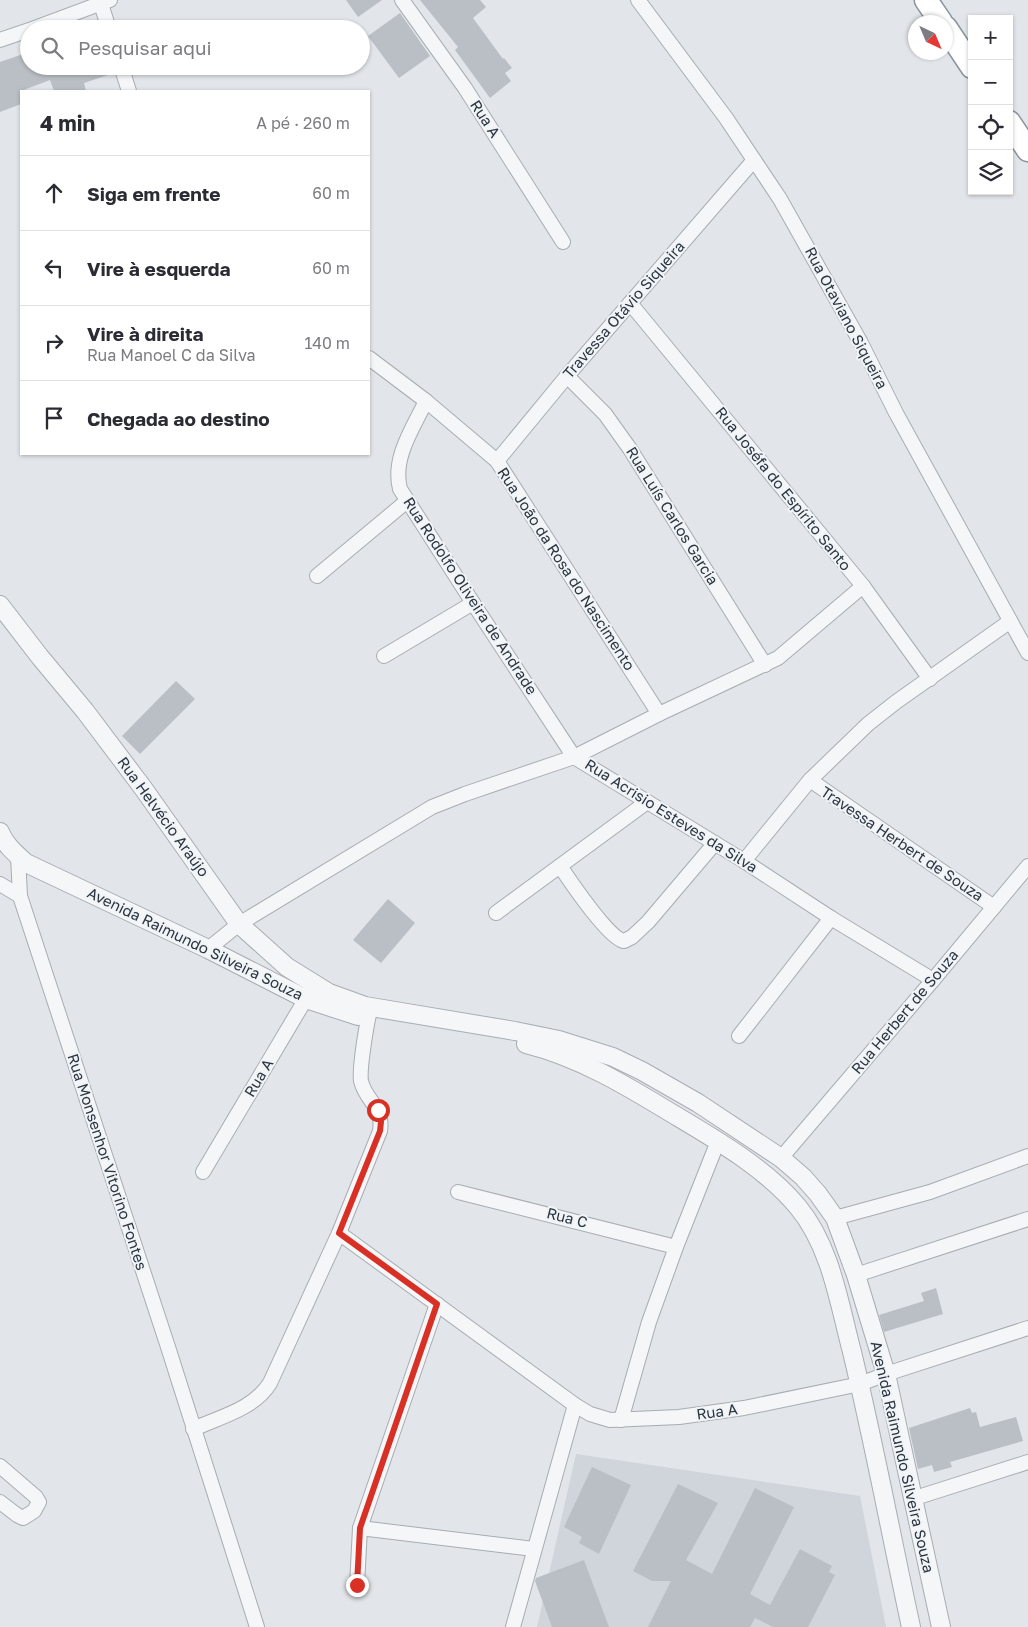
<!DOCTYPE html>
<html lang="pt">
<head>
<meta charset="utf-8">
<style>
  body { margin:0; font-family:"Golos Text",sans-serif; background:#f2f2f3; color:#2b2b33 }
  .controls { position:absolute; right:15px; top:15px; display:grid; overflow:hidden; border-radius:0px; box-shadow:0 1px 4px #0004 }
  .controls button { width:45px; height:45px; display:grid; place-items:center; padding:0; border:0; border-bottom:1px solid #e1e1e2; background:#fff; color:#2b2b33; font:25px sans-serif }
  .compass { position:absolute; left:908px; top:15px; width:45px; height:45px; border-radius:50%; background:#fff; box-shadow:0 1px 4px #0004; rotate:136deg }
  .stop { position:absolute; width:15px; height:15px; margin:-11px; border:4px solid #d93025; border-radius:50%; background:#fff }
  .stop.end { background:#d93025; border-color:#fff; box-shadow:0 1px 5px #0008 }
  .list { margin:0; padding:0; list-style:none }
  h2 { display:flex; justify-content:space-between; align-items:center; height:65px; margin:0; padding:0 20px; font-size:21px }
  h2 small { font-size:16px; font-weight:400; color:#7c7c81 }
  .list li { display:grid; grid-template-columns:32px 1fr auto; gap:15px; align-items:center; box-sizing:border-box; height:75px; padding:0 20px; border-top:1px solid #e1e1e2 }
  .list b { display:block; font-size:19px; white-space:nowrap }
  .list p { margin:0; font-size:16px; white-space:nowrap; color:#7c7c81 }
  .list em { font-size:16px; font-style:normal; color:#7c7c81 }
  .icon { flex:none; width:28px; height:28px; fill:none; stroke:currentColor; stroke-width:2; stroke-linecap:round; stroke-linejoin:round }
  .map { position:relative; flex:none; width:1028px; height:1627px; overflow:hidden }
  .search { position:absolute; background:#fff; box-shadow:0 1px 4px #0004; left:20px; top:20px; width:350px; height:55px; display:flex; align-items:center; gap:12px; box-sizing:border-box; padding:0 18px; border-radius:28px; color:#7c7c81; font-size:19px }
  .panel { position:absolute; background:#fff; box-shadow:0 1px 4px #0004; left:20px; top:90px; width:350px; height:365px; border-radius:0px }
  .map>svg:first-child { display:block }
  .built { fill:#d0d5db }
  .building { fill:#b9bfc5 }
  .lines { fill:none; stroke-linecap:round; stroke-linejoin:round }
  .minor-casing { stroke:#a7adb3; stroke-width:16 }
  .tertiary-casing { stroke:#a7adb3; stroke-width:20 }
  .trunk-casing { stroke:#8a949f; stroke-width:25 }
  .minor { stroke:#f4f6f8; stroke-width:14 }
  .tertiary { stroke:#f4f6f8; stroke-width:18 }
  .trunk { stroke:#fff; stroke-width:22 }
  .route { stroke:#d93025; stroke-width:6 }
  .labels { text-anchor:middle; stroke-width:4; stroke-linejoin:round; paint-order:stroke }
  .street-label { font-size:15px; fill:#2b3540; stroke:#f1f4f7 }
</style>
</head>
<body>
<div class="map">
<svg width="1028" height="1627" viewBox="0 0 1028 1627">
  <rect width="100%" height="100%" fill="#e2e5e9"/>
  <polygon class="built" points="576,1454 860,1496 886,1627 537,1627"/>
  <g class="building">
    <polygon points="346,0 382,0 358,17"/>
    <polygon points="420,0 480,0 486,7 473,18 503,59 504,58 512,68 505,73 511,81 490,98 455,50 458,47"/>
    <polygon points="400,13 430,56 399,78 368,36"/>
    <polygon points="29,52 29,66 112,66 114,73 84,83 86,91 54,91 50,80 21,91 21,104 0,112 0,62"/>
    <polygon points="176,681 195,699 140,754 122,736"/>
    <polygon points="388,899 415,923 381,963 353,940"/>
    <polygon points="936,1288 943,1314 884,1332 879,1315 924,1301 921,1293"/>
    <polygon points="970,1408 972,1413 976,1412 980,1427 1016,1417 1023,1441 950,1462 952,1467 934,1472 932,1465 918,1469 909,1428"/>
    <polygon points="592,1467 631,1485 599,1554 579,1543 582,1537 564,1527"/>
    <polygon points="678,1484 718,1503 686,1560 712,1574 755,1488 794,1507 750,1594 770,1605 800,1549 832,1566 829,1572 835,1575 808,1627 773,1627 755,1618 750,1627 648,1627 671,1581 652,1581 633,1571"/>
    <polygon points="584,1560 609,1627 552,1627 535,1581 536,1578"/>
  </g>
  <g class="lines">
    <g class="minor-casing">
      <g id="minor">
        <polyline points="402,0 465,88 563,242"/>
        <polyline points="638,0 726,118 780,199 861,343 896,413 1028,653"/>
        <polyline points="101,4 109,29"/>
        <polyline points="32,29 110,0"/>
        <polyline points="0,40 29,30"/>
        <polyline points="121,66 129,91"/>
        <polyline points="630,303 863,586 930,679"/>
        <polyline points="369,358 426,401 497,461 659,714"/>
        <polyline points="567,376 605,414 630,449 765,665"/>
        <path d="M426,401C413,428 392,458 400,489L473,603L574,757L659,714L778,658L863,586"/>
        <polyline points="497,461 567,376 754,160"/>
        <polyline points="317,576 407,501"/>
        <polyline points="384,656 473,603"/>
        <polyline points="810,780 994,907"/>
        <polyline points="18,856 20,896 168,1347 257,1627"/>
        <polyline points="744,861 810,780 868,724 896,702 1009,622"/>
        <path d="M560,866C570,881 609,939 624,941L632,937L648,922L715,843"/>
        <polyline points="0,884 20,896"/>
        <polyline points="496,913 647,802"/>
        <polyline points="208,949 239,924 432,807 465,794 574,757 744,861 831,918 933,980"/>
        <polyline points="739,1036 831,918"/>
        <polyline points="781,1158 933,980 1028,866"/>
        <polyline points="203,1172 311,990"/>
        <polyline points="458,1192 676,1247"/>
        <polyline points="835,1218 930,1192 1028,1156"/>
        <polyline points="339,1233 575,1405 590,1414 610,1420 679,1417 744,1408 860,1384 886,1374 1028,1328"/>
        <polyline points="856,1275 1028,1219"/>
        <polyline points="621,1420 649,1322 676,1247 718,1141"/>
        <path d="M193,1429C220,1417 254,1409 270,1383L339,1233L380,1131C384,1106 366,1102 361,1081C359,1069 367,1020 371,1007"/>
        <polyline points="0,1466 36,1497 39,1502 34,1511 23,1518 17,1515 0,1502"/>
        <polyline points="912,1499 1028,1462"/>
        <polyline points="360,1528 534,1549"/>
        <polyline points="357,1585 360,1528 437,1304"/>
        <polyline points="513,1627 575,1405"/>
      </g>
    </g>
    <g class="tertiary-casing">
      <g id="tertiary">
        <polyline points="0,605 40,657 85,711 143,788 239,924 287,967 329,993 365,1006 515,1031 559,1040 613,1057 642,1071 698,1103 781,1158 803,1177 818,1194 835,1218 856,1275 886,1374 941,1627"/>
        <path d="M0,832C5,845 16,854 26,863L208,949L306,999L358,1016"/>
        <path d="M526,1044C579,1057 627,1086 673,1114C715,1139 767,1169 798,1207C831,1247 839,1303 852,1352C874,1443 891,1535 911,1627"/>
      </g>
    </g>
    <g class="trunk-casing">
      <g id="trunk">
        <polyline points="926,0 941,22"/>
        <polyline points="946,28 972,67"/>
        <polyline points="1009,122 1028,150"/>
      </g>
    </g>
    <use href="#minor" class="minor"/>
    <use href="#tertiary" class="tertiary"/>
    <use href="#trunk" class="trunk"/>
  </g>
  <g class="lines">
    <polyline class="route" points="357,1585 360,1528 437,1304 339,1233 380,1131 381,1122 378,1110"/>
  </g>
  <g class="labels">
    <g class="street-label">
      <text transform="translate(485 119) rotate(57)" y="5">Rua A</text>
      <text transform="translate(624 310) rotate(-49)" y="5">Travessa Otávio Siqueira</text>
      <text transform="translate(846 318) rotate(62)" y="5">Rua Otaviano Siqueira</text>
      <text transform="translate(783 489) rotate(51)" y="5">Rua Joséfa do Espírito Santo</text>
      <text transform="translate(672 516) rotate(58)" y="5">Rua Luís Carlos Garcia</text>
      <text transform="translate(566 569) rotate(57)" y="5">Rua João da Rosa do Nascimento</text>
      <text transform="translate(470 596) rotate(57)" y="5">Rua Rodolfo Oliveira de Andrade</text>
      <text transform="translate(671 816) rotate(32)" y="5">Rua Acrisio Esteves da Silva</text>
      <text transform="translate(163 817) rotate(54)" y="5">Rua Helvécio Araújo</text>
      <text transform="translate(902 844) rotate(34)" y="5">Travessa Herbert de Souza</text>
      <text transform="translate(195 944) rotate(26)" y="5">Avenida Raimundo Silveira Souza</text>
      <text transform="translate(905 1012) rotate(-50)" y="5">Rua Herbert de Souza</text>
      <text transform="translate(259 1078) rotate(-59)" y="5">Rua A</text>
      <text transform="translate(107 1162) rotate(72)" y="5">Rua Monsenhor Vitorino Fontes</text>
      <text transform="translate(567 1218) rotate(14)" y="5">Rua C</text>
      <text transform="translate(717 1412) rotate(-8)" y="5">Rua A</text>
      <text transform="translate(902 1457) rotate(77)" y="5">Avenida Raimundo Silveira Souza</text>
    </g>
  </g>
</svg>
<div class="controls">
<button>+</button>
<button>−</button>
<button><svg class="icon" aria-label="locate" viewBox="0 0 24 24"><circle cx="12" cy="12" r="6"/><path d="M12 2v4M12 18v4M2 12h4M18 12h4"/></svg></button>
<button><svg class="icon" aria-label="layers" viewBox="0 0 24 24"><path d="M12 4l9 5-9 5-9-5zM3 14l9 5 9-5"/></svg></button>
</div>
<svg class="compass" viewBox="-18 -18 36 36"><path d="M0-13l5 13h-10z" fill="#e53935"/><path d="M0 13l5-13h-10z" fill="#7c7c81"/></svg>
<div class="stop" style="left:378px;top:1110px"></div>
<div class="stop end" style="left:357px;top:1585px"></div>
<div class="search"><svg class="icon" aria-label="search" viewBox="0 0 24 24"><circle cx="10" cy="10" r="6"/><path d="M15 15l6 6"/></svg>Pesquisar aqui</div>
<section class="panel">
<h2>4 min<small>A pé · 260 m</small></h2>
<ul class="list">
<li><svg class="icon" aria-label="ahead" viewBox="0 0 24 24"><path d="M12 20V5M6 11l6-6 6 6"/></svg><div><b>Siga em frente</b></div><em>60 m</em></li>
<li><svg class="icon" aria-label="left" viewBox="0 0 24 24"><path d="M17 20v-9H6M10 6l-5 5 5 5"/></svg><div><b>Vire à esquerda</b></div><em>60 m</em></li>
<li><svg class="icon" aria-label="right" viewBox="0 0 24 24"><path d="M7 20v-9h11M14 6l5 5-5 5"/></svg><div><b>Vire à direita</b><p>Rua Manoel C da Silva</p></div><em>140 m</em></li>
<li><svg class="icon" aria-label="arrive" viewBox="0 0 24 24"><path d="M6 21V4h12l-3 4 3 4H6"/></svg><div><b>Chegada ao destino</b></div></li>
</ul>
</section>
</div>
</body>
</html>
